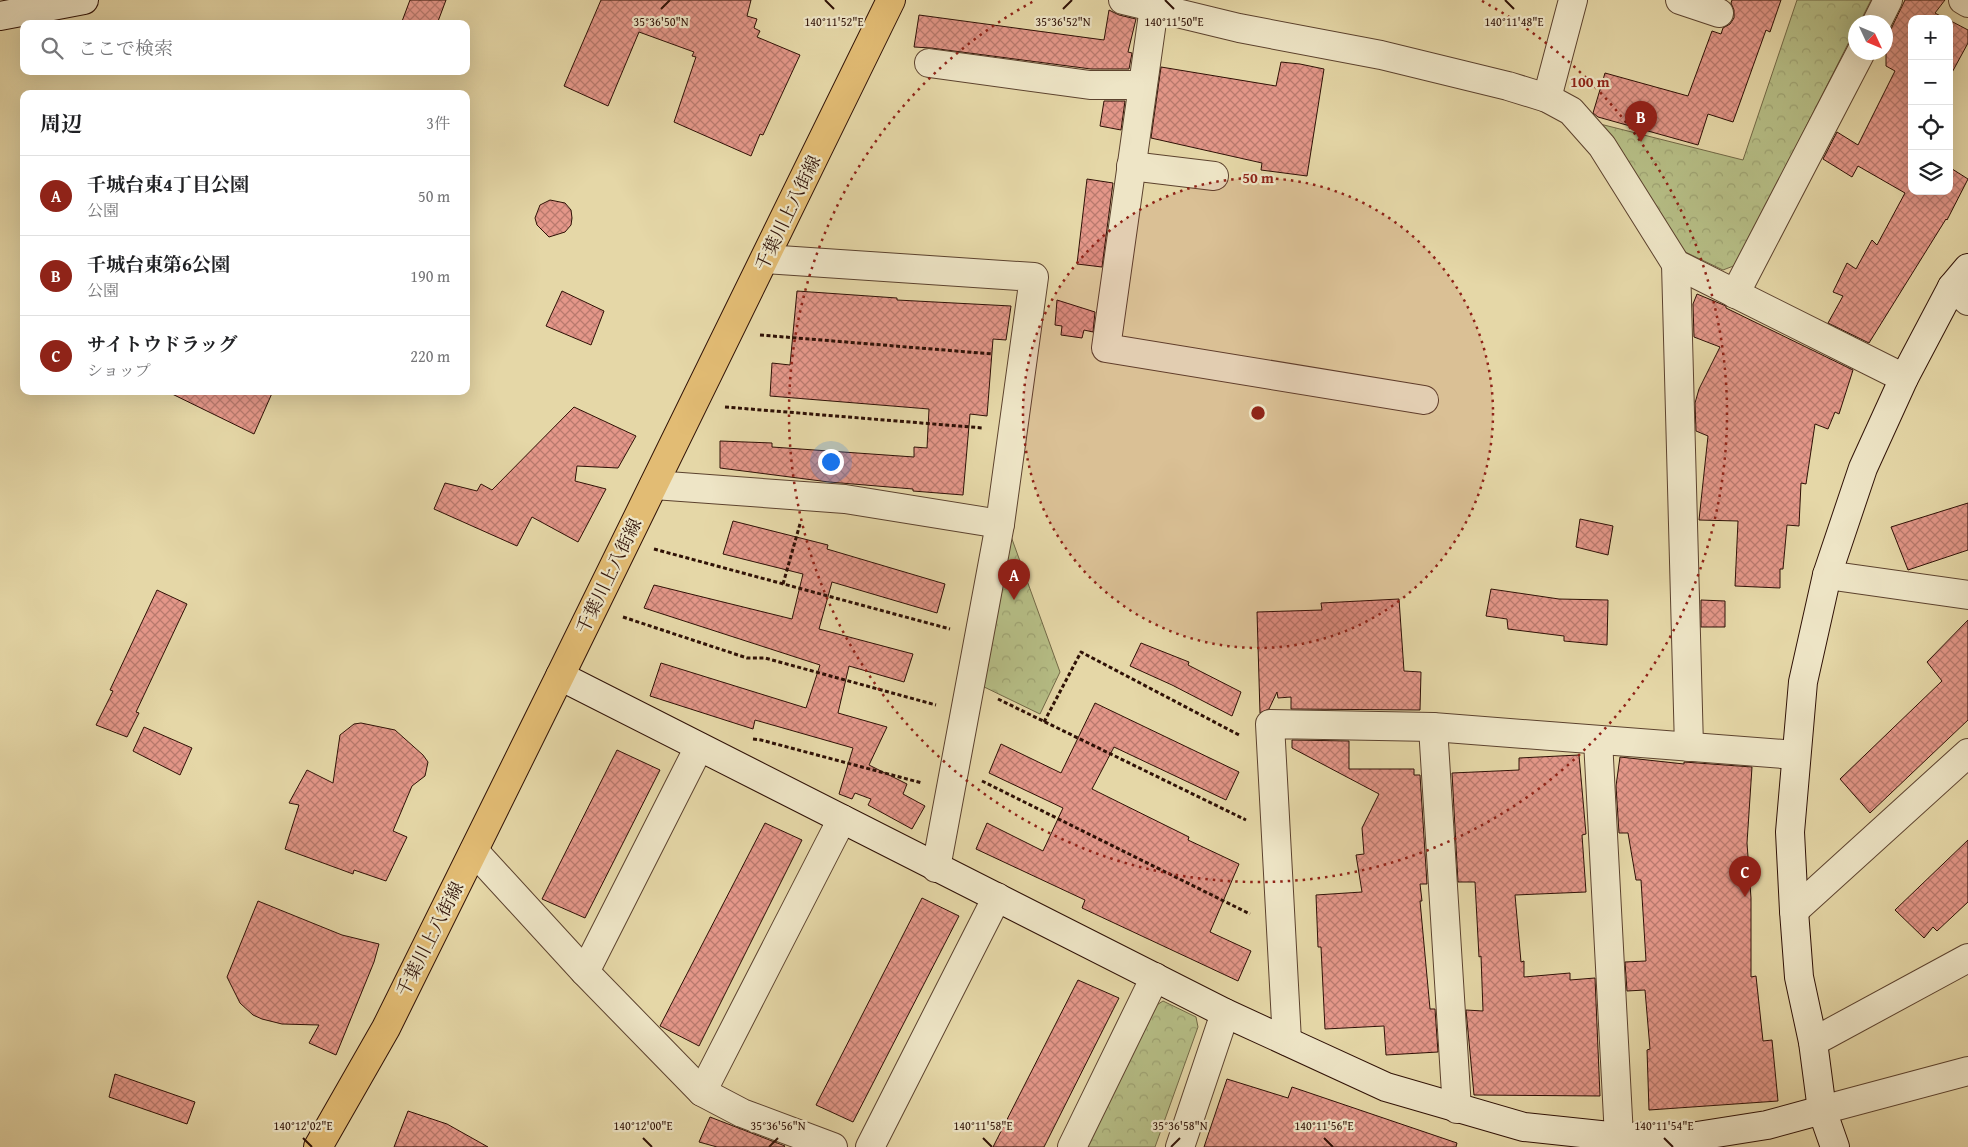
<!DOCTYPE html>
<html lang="ja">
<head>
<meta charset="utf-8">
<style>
  body { margin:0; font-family:"Gentium Book Plus","Noto Serif JP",serif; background:#f2f2f2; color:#202124 }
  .controls { position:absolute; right:15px; top:15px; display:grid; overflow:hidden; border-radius:10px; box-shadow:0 5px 20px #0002 }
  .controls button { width:45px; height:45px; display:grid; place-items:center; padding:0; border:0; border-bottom:1px solid #e0e0e0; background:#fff; color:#202124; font:25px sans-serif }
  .compass { position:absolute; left:1848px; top:15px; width:45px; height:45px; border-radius:50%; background:#fff; box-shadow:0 5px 20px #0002; rotate:134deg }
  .you { position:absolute; left:830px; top:461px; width:18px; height:18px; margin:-12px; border:4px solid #fff; border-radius:50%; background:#1a73e8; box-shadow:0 0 0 8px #1a73e833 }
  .badge { display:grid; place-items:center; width:32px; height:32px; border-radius:50%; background:#8f2418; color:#fff; font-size:16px; font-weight:700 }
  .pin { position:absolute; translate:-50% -41px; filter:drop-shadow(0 1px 2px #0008) }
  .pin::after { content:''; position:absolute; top:26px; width:18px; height:15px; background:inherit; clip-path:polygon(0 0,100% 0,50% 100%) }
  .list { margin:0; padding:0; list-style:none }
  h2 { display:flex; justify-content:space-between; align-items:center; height:65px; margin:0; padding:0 20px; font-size:21px }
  h2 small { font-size:16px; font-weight:400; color:#757577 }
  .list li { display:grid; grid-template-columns:32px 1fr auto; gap:15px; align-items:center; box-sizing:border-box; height:80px; padding:0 20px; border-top:1px solid #e0e0e0 }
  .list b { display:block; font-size:19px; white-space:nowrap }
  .list p { margin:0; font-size:16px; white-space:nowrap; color:#757577 }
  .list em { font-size:16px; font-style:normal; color:#757577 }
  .icon { flex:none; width:28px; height:28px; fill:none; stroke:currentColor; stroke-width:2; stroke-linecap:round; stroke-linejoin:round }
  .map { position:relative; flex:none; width:1968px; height:1147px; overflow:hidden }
  .search { position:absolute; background:#fff; box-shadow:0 5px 20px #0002; left:20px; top:20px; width:450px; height:55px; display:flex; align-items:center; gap:12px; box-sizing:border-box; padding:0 18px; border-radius:10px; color:#757577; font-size:19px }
  .panel { position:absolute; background:#fff; box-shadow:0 5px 20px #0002; left:20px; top:90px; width:450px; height:305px; border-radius:10px }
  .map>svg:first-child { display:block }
  .park { fill:url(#park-crowns); stroke:#726846 }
  .building { fill:url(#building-cross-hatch); stroke:#2f1106 }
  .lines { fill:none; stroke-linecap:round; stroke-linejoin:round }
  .street-casing { stroke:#5c422e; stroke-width:30 }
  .secondary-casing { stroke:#2f1106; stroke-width:30 }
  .primary-casing { stroke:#2f1106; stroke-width:30 }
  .path { stroke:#2f1106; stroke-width:3; stroke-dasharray:4 2.5; stroke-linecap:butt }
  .street { stroke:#eee5c6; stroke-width:28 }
  .secondary { stroke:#eee5c6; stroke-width:28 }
  .primary { stroke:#e2bc74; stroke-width:28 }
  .ticks { fill:none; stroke:#2f1106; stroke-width:2 }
  .ring { fill:none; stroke:#8f2418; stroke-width:2.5; stroke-dasharray:2.5 5 }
  .labels { text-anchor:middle; stroke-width:4.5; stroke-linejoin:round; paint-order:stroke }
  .street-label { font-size:18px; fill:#2f1106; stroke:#eee5c6 }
  .ticks-label { font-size:12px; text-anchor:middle; fill:#2f1106; stroke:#eee5c6; stroke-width:4.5; stroke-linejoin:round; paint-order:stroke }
  .centre { fill:#8f2418; stroke:#eee5c6; stroke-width:2.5 }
  .ring-label { font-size:15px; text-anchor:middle; font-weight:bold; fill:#8f2418; stroke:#eee5c6; stroke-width:4.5; stroke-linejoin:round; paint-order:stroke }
</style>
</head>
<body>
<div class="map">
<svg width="1968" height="1147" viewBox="0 0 1968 1147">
  <defs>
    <pattern id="park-crowns" width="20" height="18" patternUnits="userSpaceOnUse" patternTransform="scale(1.25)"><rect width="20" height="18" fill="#b6be86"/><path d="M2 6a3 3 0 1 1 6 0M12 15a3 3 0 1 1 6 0" fill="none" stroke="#9da272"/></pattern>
    <pattern id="building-cross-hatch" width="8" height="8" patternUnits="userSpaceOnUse" patternTransform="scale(1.25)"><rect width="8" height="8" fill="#e49789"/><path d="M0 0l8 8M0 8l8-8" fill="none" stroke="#b97a6e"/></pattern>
  </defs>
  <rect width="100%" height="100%" fill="#e5d7a7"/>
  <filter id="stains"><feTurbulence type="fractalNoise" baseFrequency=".004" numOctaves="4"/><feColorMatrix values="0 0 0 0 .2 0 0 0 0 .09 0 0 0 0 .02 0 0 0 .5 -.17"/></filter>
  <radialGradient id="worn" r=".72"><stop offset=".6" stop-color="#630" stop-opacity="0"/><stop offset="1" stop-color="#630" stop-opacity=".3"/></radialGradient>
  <g class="park">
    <polygon points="1797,0 1871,0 1860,22 1856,22 1855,30 1736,265 1723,270 1679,249 1600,124 1743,160"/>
    <polygon points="1008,528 1060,672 1040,714 978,684"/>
    <polygon points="1163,1001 1196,1017 1198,1027 1155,1147 1078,1147 1149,1010"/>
  </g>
  <g class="building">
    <polygon points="410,0 446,0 437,24 401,24"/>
    <polygon points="601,0 751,0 747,16 757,19 754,28 760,31 757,37 800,55 763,135 760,134 751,156 674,122 696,57 692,56 694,52 639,32 608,106 564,86"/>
    <polygon points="1732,0 1781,0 1770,32 1766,30 1733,122 1708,114 1698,145 1598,117 1593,113 1605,73 1688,96 1712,31 1721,34 1723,28 1730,24 1734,18 1734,10 1731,3"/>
    <polygon points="1905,0 1945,0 1935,13 1946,19 1912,19 1912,191 1949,191 1949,167 1968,179 1947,220 1946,219 1869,343 1828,323 1843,296 1833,292 1847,263 1856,269 1872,240 1877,245 1905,193 1858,166 1852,177 1823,159 1837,132 1858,145 1895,71 1886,66 1886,35 1891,29"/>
    <polygon points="1109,10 1119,15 1136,19 1128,52 1132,53 1129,69 1091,69 931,48 914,47 919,15 1104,40"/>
    <polygon points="1949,20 1968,30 1968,43 1949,78"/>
    <polygon points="1281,62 1300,64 1324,69 1307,176 1261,170 1262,163 1151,138 1161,67 1276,86"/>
    <polygon points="1104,101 1125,101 1121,130 1100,126"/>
    <polygon points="1087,179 1113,183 1102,267 1077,264"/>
    <polygon points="550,200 565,203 571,210 572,218 571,225 565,232 549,237 537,225 535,218 540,205"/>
    <polygon points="562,291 604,311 591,345 546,326"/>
    <polygon points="797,291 897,298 897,300 1011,306 1006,340 993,339 987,416 970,414 963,495 913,491 913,489 829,482 720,468 720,441 772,443 772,447 914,457 914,447 927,448 929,409 770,396 772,363 790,365"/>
    <polygon points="1697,294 1726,306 1726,308 1853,370 1839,414 1835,412 1828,429 1815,424 1806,484 1801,483 1799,526 1787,525 1783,569 1780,569 1780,588 1735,586 1738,521 1699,520 1708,436 1696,431 1695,403 1699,389 1720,347 1694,337 1693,304"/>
    <polygon points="1057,300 1095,312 1093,332 1084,330 1082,338 1061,335 1062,326 1055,325"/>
    <polygon points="166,391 273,391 254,434"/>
    <polygon points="574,407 636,436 618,468 577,466 575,481 606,489 578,542 532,517 517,546 434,509 445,483 477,491 481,484 492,490"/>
    <polygon points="1968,503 1968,550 1908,570 1891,527"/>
    <polygon points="1580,519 1613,526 1608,555 1576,547"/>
    <polygon points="733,521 828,545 827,549 945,584 937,613 832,582 819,629 913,654 904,682 849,666 838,713 887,727 869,765 907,784 903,794 925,806 912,829 868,805 871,799 855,793 852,799 839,794 853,748 755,720 753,729 650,696 661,663 806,708 820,665 644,608 654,585 792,619 803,574 723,554"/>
    <polygon points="1491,589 1559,599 1608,600 1607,645 1564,641 1564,636 1508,629 1507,619 1486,616"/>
    <polygon points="157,590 187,604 136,712 139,713 127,737 96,725 113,691 110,690"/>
    <polygon points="1399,599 1404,671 1421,672 1420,710 1291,709 1291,697 1278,698 1277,692 1269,709 1260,713 1257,612 1322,610 1321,603"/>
    <polygon points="1701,600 1725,601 1725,627 1701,627"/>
    <polygon points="1968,620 1968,720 1870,813 1840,779 1942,681 1927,662"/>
    <polygon points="1141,643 1189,662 1188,665 1241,692 1232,716 1172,685 1130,666"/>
    <polygon points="1095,703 1239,772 1226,800 1114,747 1092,789 1189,837 1188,840 1239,864 1210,932 1251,951 1238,981 1082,908 1085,900 976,849 987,823 1043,851 1063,808 989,773 1001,744 1061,773"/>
    <polygon points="361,723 395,730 423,755 428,762 425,776 412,786 393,831 407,837 386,881 354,870 353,874 285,849 299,805 289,803 307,770 333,783 340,735 354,724"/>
    <polygon points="144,727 192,748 180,775 133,751"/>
    <polygon points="1292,740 1349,741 1349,769 1414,769 1414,775 1420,775 1427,884 1420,884 1422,901 1420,901 1430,1009 1435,1009 1438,1052 1386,1055 1384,1026 1325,1029 1321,947 1318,947 1316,895 1362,892 1356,855 1364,854 1362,828 1379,794 1292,748"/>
    <polygon points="617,750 660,770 585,918 542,899"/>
    <polygon points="1579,755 1586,834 1582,835 1586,892 1515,895 1521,962 1524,961 1524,977 1570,973 1570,980 1595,978 1600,1096 1474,1095 1466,1010 1483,1011 1481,956 1479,957 1475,882 1458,882 1452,773 1519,770 1519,758"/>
    <polygon points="1620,757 1684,764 1684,762 1752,767 1747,843 1751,898 1751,977 1756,976 1763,1041 1772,1040 1778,1101 1649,1110 1647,1050 1650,1049 1645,990 1627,991 1625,962 1646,961 1641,880 1636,880 1628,833 1619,833 1616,786"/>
    <polygon points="765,823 802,840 699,1046 660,1026"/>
    <polygon points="1968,840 1968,902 1937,931 1933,927 1924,938 1895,910"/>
    <polygon points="922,898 959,916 853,1122 816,1105"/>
    <polygon points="258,901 342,935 379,944 374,962 336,1055 309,1043 319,1025 282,1024 262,1019 253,1015 240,1003 227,977"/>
    <polygon points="1078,980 1119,998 1044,1147 993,1147"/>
    <polygon points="115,1074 195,1102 187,1124 109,1097"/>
    <polygon points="1227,1079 1288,1098 1292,1087 1457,1143 1456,1147 1204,1147"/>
    <polygon points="408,1111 447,1124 488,1147 394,1147"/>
    <polygon points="710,1117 785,1146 784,1147 717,1147 699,1142"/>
  </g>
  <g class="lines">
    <g class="street-casing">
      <g id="street">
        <polyline points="1123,0 1239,28 1381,55 1508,86 1547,98 1571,111 1602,146 1676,264 1904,378"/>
        <polyline points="1155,0 1106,348 1424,400"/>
        <polyline points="1680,0 1719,13"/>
        <polyline points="1963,0 1968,3"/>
        <polyline points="1877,22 1888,0"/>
        <polyline points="929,63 1090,85 1142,85"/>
        <polyline points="1547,98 1573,0"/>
        <polyline points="1131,166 1214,176"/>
        <polyline points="765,259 1034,277 1000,524 936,868"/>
        <polyline points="1676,264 1689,747"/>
        <polyline points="1952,287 1968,301"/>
        <polyline points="1735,294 1861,52"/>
        <polyline points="654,485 845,499 1000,524"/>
        <polyline points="1827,575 1968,595"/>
        <polyline points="1433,727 1457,1109"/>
        <polyline points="1598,740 1619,1137 1622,1147"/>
        <polyline points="474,851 585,972 702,1092 742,1113 833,1147"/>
        <polyline points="1794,911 1968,753"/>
        <polyline points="585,972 699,747"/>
        <polyline points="1287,1041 1270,724 1433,727 1796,755"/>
        <polyline points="1813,1042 1968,958"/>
        <polyline points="702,1092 842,819"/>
        <polyline points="1822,1110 1968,1071"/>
        <polyline points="870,1147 997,897"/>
        <polyline points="1072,1147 1155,977"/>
        <polyline points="1180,1147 1225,1013"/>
      </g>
    </g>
    <g class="secondary-casing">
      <g id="secondary">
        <polyline points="0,16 84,0"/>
        <polyline points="560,676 1225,1013 1386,1087 1524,1127 1619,1137 1697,1136 1767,1125 1822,1110"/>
        <polyline points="1835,1147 1822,1110 1813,1042 1799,977 1794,911 1790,832 1803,682 1827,575 1863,468 1904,378 1952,287 1968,268"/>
      </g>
    </g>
    <g class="primary-casing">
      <polyline id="primary" points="318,1147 386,1028 560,676 891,0"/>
    </g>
    <g class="path">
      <polyline points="760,335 993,354"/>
      <polyline points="725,407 983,428"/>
      <polyline points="654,549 950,629"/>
      <polyline points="783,584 800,524"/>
      <polyline points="623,617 747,658 765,658 936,705"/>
      <polyline points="998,699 1246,820"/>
      <polyline points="1044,722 1081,652 1241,736"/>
      <polyline points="753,739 761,740 922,783"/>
      <polyline points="982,781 1250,914"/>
    </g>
    <use href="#street" class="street"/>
    <use href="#secondary" class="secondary"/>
    <use href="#primary" class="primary"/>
  </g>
  <path class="ticks" d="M825,0L834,9M1165,0L1174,9M1505,0L1514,9M661,9L670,0M1063,9L1072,0M303,1138L312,1147M643,1138L652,1147M983,1138L992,1147M1324,1138L1333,1147M1664,1138L1673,1147M769,1147L778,1138M1171,1147L1180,1138"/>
  <circle cx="1258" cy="413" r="235" fill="#8f2418" fill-opacity=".12"/>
  <g class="ring">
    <circle cx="1258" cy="413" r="235"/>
    <path d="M1482 1A469 469 0 1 1 1034 1"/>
  </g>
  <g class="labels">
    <g class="street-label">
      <text transform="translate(788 213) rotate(-64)" y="6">千葉川上八街線</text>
      <text transform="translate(609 576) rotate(-64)" y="6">千葉川上八街線</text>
      <text transform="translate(430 939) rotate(-63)" y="6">千葉川上八街線</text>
    </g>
  </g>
  <g class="ticks-label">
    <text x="834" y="26">140°11'52"E</text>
    <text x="1174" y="26">140°11'50"E</text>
    <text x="1514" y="26">140°11'48"E</text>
    <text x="661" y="26">35°36'50"N</text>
    <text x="1063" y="26">35°36'52"N</text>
    <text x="778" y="1130">35°36'56"N</text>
    <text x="1180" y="1130">35°36'58"N</text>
    <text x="303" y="1130">140°12'02"E</text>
    <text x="643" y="1130">140°12'00"E</text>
    <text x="983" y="1130">140°11'58"E</text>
    <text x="1324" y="1130">140°11'56"E</text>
    <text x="1664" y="1130">140°11'54"E</text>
  </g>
  <circle cx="1258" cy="413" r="8" class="centre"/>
  <g class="ring-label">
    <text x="1590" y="87">100 m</text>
    <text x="1258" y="183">50 m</text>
  </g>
  <rect width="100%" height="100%" filter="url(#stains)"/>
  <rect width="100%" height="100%" fill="url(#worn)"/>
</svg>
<div class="controls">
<button>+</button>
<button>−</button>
<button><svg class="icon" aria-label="locate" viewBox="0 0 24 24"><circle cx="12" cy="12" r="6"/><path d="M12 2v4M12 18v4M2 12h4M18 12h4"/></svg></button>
<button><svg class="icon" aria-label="layers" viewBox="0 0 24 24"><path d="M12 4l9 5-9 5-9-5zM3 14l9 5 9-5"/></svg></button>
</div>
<svg class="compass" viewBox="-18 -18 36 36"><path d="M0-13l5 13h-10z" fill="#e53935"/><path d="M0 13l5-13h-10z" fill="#757577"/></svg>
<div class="you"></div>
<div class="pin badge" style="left:1014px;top:600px">A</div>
<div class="pin badge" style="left:1641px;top:142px">B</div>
<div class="pin badge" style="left:1745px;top:897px">C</div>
<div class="search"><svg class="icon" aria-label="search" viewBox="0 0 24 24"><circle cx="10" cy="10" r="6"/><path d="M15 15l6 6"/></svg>ここで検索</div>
<section class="panel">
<h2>周辺<small>3件</small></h2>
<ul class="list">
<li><span class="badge">A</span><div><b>千城台東4丁目公園</b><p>公園</p></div><em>50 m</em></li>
<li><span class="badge">B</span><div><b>千城台東第6公園</b><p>公園</p></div><em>190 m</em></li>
<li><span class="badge">C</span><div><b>サイトウドラッグ</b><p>ショップ</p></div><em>220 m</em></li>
</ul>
</section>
</div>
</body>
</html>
